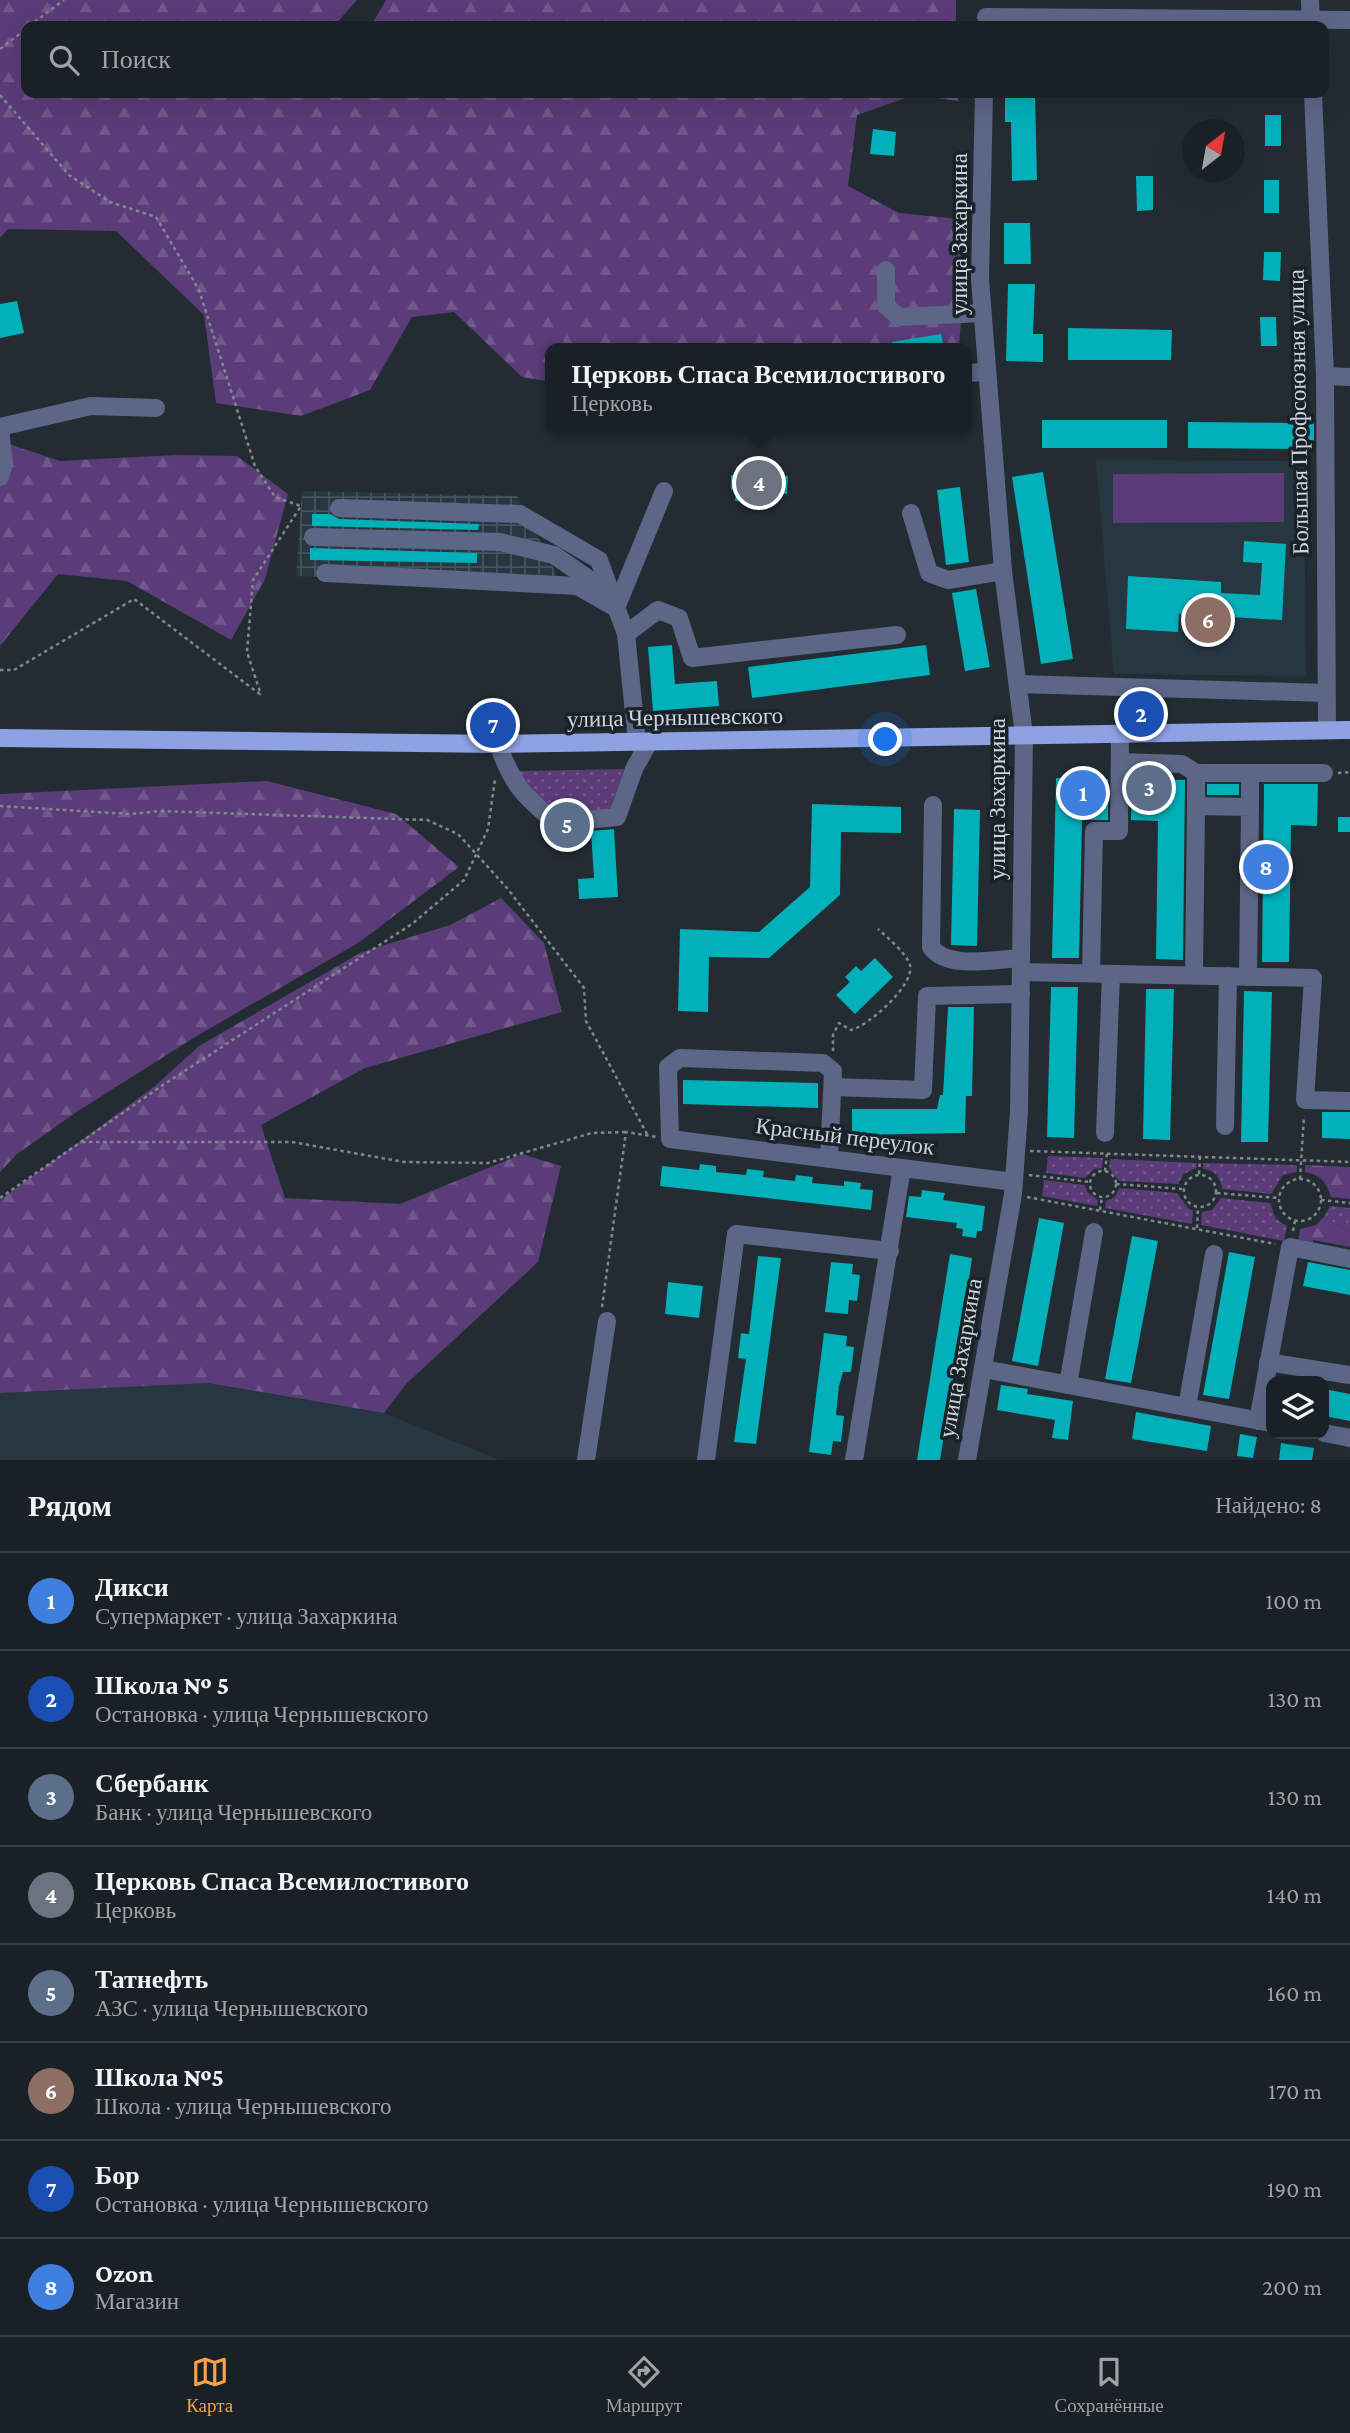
<!DOCTYPE html>
<html lang="ru">
<head>
<meta charset="utf-8">
<style>
  body { margin:0; font-family:"Crimson Pro",serif; background:#23292e; color:#f1f3f6 }
  .controls { position:absolute; right:21px; bottom:21px; display:grid; overflow:hidden; border-radius:14px; box-shadow:0 7px 28px #0002 }
  .controls button { width:63px; height:63px; display:grid; place-items:center; padding:0; border:0; border-bottom:2px solid #383e43; background:#1a2126; color:#f1f3f6; font:35px sans-serif }
  .compass { position:absolute; left:1182px; top:119px; width:63px; height:63px; border-radius:50%; background:#1a2126; box-shadow:0 7px 28px #0002; rotate:31deg }
  .you { position:absolute; left:886px; top:740px; width:24px; height:24px; margin:-18px; border:5px solid #fff; border-radius:50%; background:#1a73e8; box-shadow:0 0 0 10px #1a73e833 }
  .badge { display:grid; place-items:center; width:46px; height:46px; border-radius:50%; background:#f7a248; color:#fff; font-size:23px; font-weight:700 }
  .pin { position:absolute; translate:-50% -50%; border:4px solid #fff; box-shadow:0 2px 7px #0006 }
  .popup { position:absolute; left:545px; top:343px; width:427px; height:91px; box-sizing:border-box; display:grid; place-content:center; border-radius:14px; background:#1a2126; filter:drop-shadow(0 2px 5px #0005); font-size:23px; white-space:nowrap; color:#9fa3a7 }
  .popup b { font-size:26px; color:#f1f3f6 }
  .popup::after { content:''; position:absolute; left:50%; top:100%; margin-left:-14px; border:14px solid transparent; border-top-color:#1a2126 }
  .list { margin:0; padding:0; list-style:none }
  h2 { display:flex; justify-content:space-between; align-items:center; height:91px; margin:0; padding:0 28px; font-size:30px }
  h2 small { font-size:23px; font-weight:400; color:#9fa3a7 }
  .list li { display:grid; grid-template-columns:46px 1fr auto; gap:21px; align-items:center; box-sizing:border-box; height:98px; padding:0 28px; border-top:2px solid #383e43 }
  .list b { display:block; font-size:26px; white-space:nowrap }
  .list p { margin:0; font-size:23px; white-space:nowrap; color:#9fa3a7 }
  .list em { font-size:23px; font-style:normal; color:#9fa3a7 }
  .icon { flex:none; width:38px; height:38px; fill:none; stroke:currentColor; stroke-width:2; stroke-linecap:round; stroke-linejoin:round }
  .map { position:relative; flex:none; width:1350px; height:1460px; overflow:hidden }
  .search { position:absolute; background:#1a2126; box-shadow:0 7px 28px #0002; left:21px; right:21px; top:21px; height:77px; display:flex; align-items:center; gap:18px; box-sizing:border-box; padding:0 24px; border-radius:14px; color:#9fa3a7; font-size:26px }
  .sheet { height:875px; background:#1a2126 }
  nav { display:flex; justify-content:space-around; align-items:center; box-sizing:border-box; height:98px; border-top:2px solid #383e43; background:#1a2126; font-size:19px; color:#9fa3a7 }
  nav a { display:grid; justify-items:center; gap:4px }
  nav .on { color:#f7a248 }
  .map>svg:first-child { display:block }
  .built { fill:#273741 }
  .industrial { fill:url(#industrial-grid) }
  .grass { fill:url(#grass-dots) }
  .forest { fill:url(#forest-firs) }
  .pitch { fill:#5a3c78 }
  .building { fill:#02b0ba }
  .lines { fill:none; stroke-linecap:round; stroke-linejoin:round }
  .path { stroke:#81888d; stroke-width:2.5; stroke-dasharray:3.5 3.5; stroke-linecap:butt }
  .minor { stroke:#5c6686; stroke-width:18 }
  .major { stroke:#8ea1e3; stroke-width:18 }
  .labels { text-anchor:middle; stroke-width:7; stroke-linejoin:round; paint-order:stroke }
  .street-label { font-size:23px; fill:#cfd5d9; stroke:#192228 }
</style>
</head>
<body>
<div class="map">
<svg width="1350" height="1460" viewBox="0 0 1350 1460">
  <defs>
    <pattern id="industrial-grid" width="8" height="8" patternUnits="userSpaceOnUse" patternTransform="scale(1.75)"><rect width="8" height="8" fill="#273741"/><path d="M0 4h8M4 0v8" fill="none" stroke="#45535c"/></pattern>
    <pattern id="grass-dots" width="8" height="8" patternUnits="userSpaceOnUse" patternTransform="scale(1.75)"><rect width="8" height="8" fill="#5a3c78"/><path d="M2 2h.1M6 6h.1" fill="none" stroke="#71578b" stroke-width="1.8" stroke-linecap="round"/></pattern>
    <pattern id="forest-firs" width="22" height="20" patternUnits="userSpaceOnUse" patternTransform="scale(1.75)"><rect width="22" height="20" fill="#5a3c78"/><path d="M5 1l3.5 6h-7zM16 11l3.5 6h-7z" fill="#71578b"/></pattern>
  </defs>
  <rect width="100%" height="100%" fill="#222c32"/>
  <g class="built">
    <polygon points="1096,460 1304,461 1306,676 1114,674"/>
    <polygon points="208,1383 384,1413 500,1460 0,1460 0,1393"/>
  </g>
  <polygon class="industrial" points="302,491 517,496 564,589 296,576"/>
  <g class="grass">
    <polygon points="624,769 610,811 559,816 527,789 519,771"/>
    <polygon points="1048,1156 1103,1158 1102,1168 1094,1169 1085,1178 1046,1173"/>
    <polygon points="1110,1159 1197,1163 1196,1168 1184,1174 1178,1184 1119,1181 1109,1168"/>
    <path d="M1203,1163L1297,1165V1172L1283,1175L1271,1194L1222,1189C1221,1178 1215,1170 1203,1169Z"/>
    <polygon points="1044,1180 1085,1185 1088,1193 1098,1200 1097,1206 1042,1196"/>
    <polygon points="1119,1188 1177,1193 1187,1207 1193,1211 1192,1224 1105,1208 1106,1201 1115,1197"/>
    <polygon points="1221,1198 1270,1203 1276,1219 1287,1226 1284,1241 1201,1225 1202,1212 1212,1210"/>
    <polygon points="1330,1206 1350,1208 1350,1231 1324,1217"/>
  </g>
  <g class="forest">
    <polygon points="0,0 357,0 334,26 26,26 26,93 958,93 958,101 914,95 857,115 848,186 899,213 968,220 959,348 551,348 551,382 522,377 454,312 412,317 370,390 301,416 216,403 204,315 116,231 8,229 0,238"/>
    <polygon points="386,0 956,0 956,26 371,26"/>
    <polygon points="0,441 60,461 175,455 237,456 288,494 265,579 231,640 127,581 58,574 0,646"/>
    <polygon points="267,781 396,814 459,867 358,943 195,1037 78,1111 17,1154 0,1172 0,794"/>
    <polygon points="501,898 544,943 562,1012 365,1068 261,1125 285,1198 400,1204 522,1154 561,1166 538,1262 406,1384 384,1413 208,1383 0,1393 0,1200 155,1086 199,1046 362,952 450,925"/>
    <path d="M1305,1165L1350,1167V1199L1331,1197C1326,1182 1321,1175 1305,1172Z"/>
    <polygon points="1324,1217 1350,1231 1350,1247 1313,1240 1312,1246 1298,1243 1300,1229 1316,1225"/>
  </g>
  <polygon class="pitch" points="1284,473 1284,522 1113,523 1113,474"/>
  <g class="building">
    <polygon points="1005,93 1035,93 1037,180 1012,181 1011,122 1005,122"/>
    <rect x="1265" y="115" width="16" height="31"/>
    <polygon points="873,129 896,132 894,156 870,154"/>
    <polygon points="1136,176 1153,176 1153,210 1137,211"/>
    <rect x="1264" y="180" width="15" height="33"/>
    <polygon points="1004,223 1030,223 1031,264 1004,264"/>
    <polygon points="1264,252 1281,252 1280,281 1263,280"/>
    <polygon points="1008,284 1035,284 1033,334 1043,334 1043,362 1006,361"/>
    <polygon points="17,301 24,333 0,338 0,304"/>
    <polygon points="1260,317 1276,317 1277,346 1261,346"/>
    <polygon points="1068,328 1172,330 1171,360 1068,360"/>
    <polygon points="941,334 944,348 892,348 892,342"/>
    <rect x="1042" y="420" width="125" height="28"/>
    <polygon points="1188,422 1314,423 1314,449 1188,448"/>
    <polygon points="737,466 768,467 768,475 788,476 787,494 767,493 767,503 735,501 736,490 731,490 731,475 736,475"/>
    <polygon points="1043,472 1073,659 1041,664 1012,477"/>
    <polygon points="960,487 969,562 946,565 937,490"/>
    <polygon points="312,514 330,514 339,519 479,524 478,530 312,526"/>
    <polygon points="1244,541 1286,544 1282,620 1179,614 1178,632 1126,629 1128,576 1221,582 1221,593 1260,595 1262,563 1243,562"/>
    <polygon points="310,548 477,553 477,563 310,560"/>
    <polygon points="976,589 990,667 965,671 952,593"/>
    <polygon points="672,645 675,684 717,681 719,706 653,711 648,647"/>
    <polygon points="926,645 930,675 752,698 748,667"/>
    <polygon points="1056,778 1108,779 1108,820 1082,820 1079,958 1052,958"/>
    <polygon points="1132,779 1185,780 1183,960 1156,959 1158,821 1131,820"/>
    <rect x="1207" y="784" width="32" height="11"/>
    <polygon points="1264,784 1318,784 1317,826 1291,825 1289,962 1262,962"/>
    <polygon points="812,804 901,807 901,833 841,832 840,895 769,958 709,957 708,1012 678,1011 680,929 759,932 810,887"/>
    <polygon points="954,809 980,810 977,946 951,945"/>
    <rect x="1338" y="817" width="12" height="15"/>
    <polygon points="614,829 618,897 579,899 578,879 594,878 591,831"/>
    <polygon points="875,958 893,977 855,1014 836,995 850,982 845,977 856,966 861,971"/>
    <polygon points="1051,987 1078,987 1074,1138 1047,1137"/>
    <polygon points="1146,989 1174,989 1170,1140 1143,1139"/>
    <polygon points="1244,991 1272,992 1268,1142 1241,1142"/>
    <polygon points="948,1007 974,1007 972,1096 966,1096 965,1133 852,1135 852,1109 937,1109 940,1095 943,1095"/>
    <polygon points="683,1080 818,1083 818,1108 683,1104"/>
    <polygon points="1322,1112 1350,1112 1350,1139 1322,1138"/>
    <polygon points="700,1164 716,1166 716,1172 746,1175 747,1169 764,1171 763,1177 795,1181 796,1175 813,1177 812,1183 844,1186 844,1181 861,1183 860,1189 873,1190 871,1210 660,1186 662,1166 699,1170"/>
    <polygon points="922,1190 945,1193 943,1200 985,1206 982,1231 977,1231 976,1238 962,1236 963,1229 956,1228 957,1223 906,1217 909,1196 921,1197"/>
    <polygon points="1039,1218 1064,1223 1038,1366 1012,1361"/>
    <polygon points="1132,1236 1158,1241 1131,1383 1105,1379"/>
    <polygon points="1229,1252 1255,1257 1229,1399 1203,1395"/>
    <polygon points="950,1254 972,1258 965,1306 940,1460 917,1460"/>
    <polygon points="758,1256 781,1258 756,1444 734,1442 746,1359 738,1358 741,1333 749,1334"/>
    <polygon points="831,1262 853,1264 852,1274 860,1275 857,1301 849,1300 848,1314 825,1312"/>
    <polygon points="1308,1262 1350,1270 1350,1295 1303,1286"/>
    <polygon points="668,1282 703,1286 699,1318 665,1314"/>
    <polygon points="824,1333 847,1336 846,1346 854,1347 851,1372 843,1372 839,1386 836,1415 844,1416 841,1442 833,1441 831,1455 809,1452"/>
    <polygon points="1001,1385 1028,1389 1027,1394 1073,1401 1068,1440 1052,1438 1055,1420 997,1410"/>
    <polygon points="1324,1389 1350,1394 1350,1421 1324,1416"/>
    <polygon points="1136,1412 1211,1426 1207,1451 1132,1439"/>
    <polygon points="1240,1434 1257,1437 1253,1458 1237,1456"/>
    <polygon points="1281,1443 1314,1448 1312,1460 1279,1460"/>
  </g>
  <g class="lines">
    <g class="path">
      <polyline points="29,26 64,0"/>
      <polyline points="0,49 26,29"/>
      <polyline points="0,95 69,175 110,202 156,217 199,290 255,466 275,497 301,506 253,580 247,652 261,695"/>
      <polyline points="0,670 14,670 134,599 261,695"/>
      <polyline points="1338,773 1350,772"/>
      <polyline points="0,806 130,814 159,811 427,820 458,834 507,888 584,988 586,1021 648,1136"/>
      <path d="M833,1051V1035L839,1023L851,1030C868,1026 915,985 910,965C907,954 887,937 878,929"/>
      <polyline points="82,1142 292,1142 404,1162 488,1163 592,1133 626,1132"/>
      <polyline points="1030,1151 1350,1162"/>
      <polyline points="1105,1171 1107,1154"/>
      <circle cx="1103" cy="1184" r="13"/>
      <polyline points="1199,1174 1200,1157"/>
      <circle cx="1200" cy="1191" r="16"/>
      <polyline points="1029,1175 1090,1182"/>
      <polyline points="1300,1179 1304,1116"/>
      <circle cx="1300" cy="1200" r="21"/>
      <polyline points="1116,1184 1183,1189"/>
      <polyline points="1217,1193 1278,1198"/>
      <polyline points="1027,1197 1275,1244"/>
      <polyline points="0,1198 163,1085 412,924 464,880 488,829 495,779"/>
      <polyline points="1321,1200 1350,1203"/>
      <polyline points="1100,1210 1102,1197"/>
      <polyline points="1197,1228 1198,1207"/>
      <polyline points="1293,1231 1295,1221"/>
      <polyline points="602,1307 626,1132 657,1137"/>
    </g>
    <g class="minor">
      <polyline points="1310,0 1311,26"/>
      <polyline points="986,17 1350,20"/>
      <polyline points="1313,93 1325,376 1327,730"/>
      <polyline points="886,270 886,306 899,317 982,313"/>
      <polyline points="967,373 987,372"/>
      <polyline points="1325,376 1350,377"/>
      <polyline points="0,427 91,406 156,408"/>
      <polyline points="0,429 4,463 0,477"/>
      <polyline points="339,508 520,514 599,560 626,634 637,742"/>
      <polyline points="911,513 929,573 948,580 1003,571"/>
      <polyline points="313,537 500,542 554,555 600,587"/>
      <polyline points="325,573 577,586 616,608 664,491"/>
      <polyline points="626,634 658,610 679,618 692,658 897,635"/>
      <polyline points="1018,684 1326,693"/>
      <path d="M498,744C513,786 523,795 556,823L617,817L634,769L649,742"/>
      <polyline points="1120,762 1182,764 1196,773 1324,773"/>
      <polyline points="1250,773 1250,807"/>
      <path d="M933,805L931,947C947,970 996,959 1021,958"/>
      <polyline points="1196,806 1196,773"/>
      <polyline points="1021,972 1313,978 1305,1100 1350,1101"/>
      <polyline points="1091,973 1094,831 1119,831 1120,733"/>
      <polyline points="1194,975 1196,806 1250,807 1248,977"/>
      <polyline points="833,1087 923,1090 927,996 1021,994"/>
      <polyline points="1225,1126 1228,976"/>
      <polyline points="1105,1133 1111,974"/>
      <polyline points="829,1159 833,1071 823,1063 680,1058 668,1067 670,1139 1014,1182"/>
      <polyline points="1268,1362 1350,1375"/>
      <polyline points="984,1369 1271,1423"/>
      <polyline points="1068,1385 1094,1232"/>
      <polyline points="1187,1407 1214,1254"/>
      <polyline points="1258,1421 1290,1247 1350,1259"/>
      <polyline points="1324,1433 1350,1438"/>
      <polyline points="586,1460 607,1321"/>
      <polyline points="706,1460 736,1234 890,1251"/>
      <polyline points="854,1460 902,1168"/>
      <polyline points="967,1460 1013,1194 1019,1112 1024,735 1003,571 980,279 984,93"/>
    </g>
    <polyline class="major" points="0,738 498,744 1350,730"/>
  </g>
  <g class="labels">
    <g class="street-label">
      <text transform="translate(959 234) rotate(-90)" y="8">улица Захаркина</text>
      <text transform="translate(1298 412) rotate(-91)" y="8">Большая Профсоюзная улица</text>
      <text transform="translate(675 717) rotate(-1)" y="8">улица Чернышевского</text>
      <text transform="translate(997 799) rotate(-90)" y="8">улица Захаркина</text>
      <text transform="translate(845 1136) rotate(7)" y="8">Красный переулок</text>
      <text transform="translate(960 1358) rotate(-80)" y="8">улица Захаркина</text>
    </g>
  </g>
</svg>
<div class="controls">
<button><svg class="icon" aria-label="layers" viewBox="0 0 24 24"><path d="M12 4l9 5-9 5-9-5zM3 14l9 5 9-5"/></svg></button>
</div>
<svg class="compass" viewBox="-18 -18 36 36"><path d="M0-13l5 13h-10z" fill="#e53935"/><path d="M0 13l5-13h-10z" fill="#9fa3a7"/></svg>
<div class="you"></div>
<div class="pin badge" style="left:1083px;top:793px;background:#3f7fe0">1</div>
<div class="pin badge" style="left:1141px;top:714px;background:#1a4fb4">2</div>
<div class="pin badge" style="left:1149px;top:788px;background:#5c6f8a">3</div>
<div class="pin badge" style="left:759px;top:483px;background:#6b7280">4</div>
<div class="popup"><b>Церковь Спаса Всемилостивого</b>Церковь</div>
<div class="pin badge" style="left:567px;top:825px;background:#5c6f8a">5</div>
<div class="pin badge" style="left:1208px;top:620px;background:#8d6e63">6</div>
<div class="pin badge" style="left:493px;top:725px;background:#1a4fb4">7</div>
<div class="pin badge" style="left:1266px;top:867px;background:#3f7fe0">8</div>
<div class="search"><svg class="icon" aria-label="search" viewBox="0 0 24 24"><circle cx="10" cy="10" r="6"/><path d="M15 15l6 6"/></svg>Поиск</div>
</div>
<section class="sheet">
<h2>Рядом<small>Найдено: 8</small></h2>
<ul class="list">
<li><span class="badge" style="background:#3f7fe0">1</span><div><b>Дикси</b><p>Супермаркет · улица Захаркина</p></div><em>100 m</em></li>
<li><span class="badge" style="background:#1a4fb4">2</span><div><b>Школа № 5</b><p>Остановка · улица Чернышевского</p></div><em>130 m</em></li>
<li><span class="badge" style="background:#5c6f8a">3</span><div><b>Сбербанк</b><p>Банк · улица Чернышевского</p></div><em>130 m</em></li>
<li><span class="badge" style="background:#6b7280">4</span><div><b>Церковь Спаса Всемилостивого</b><p>Церковь</p></div><em>140 m</em></li>
<li><span class="badge" style="background:#5c6f8a">5</span><div><b>Татнефть</b><p>АЗС · улица Чернышевского</p></div><em>160 m</em></li>
<li><span class="badge" style="background:#8d6e63">6</span><div><b>Школа №5</b><p>Школа · улица Чернышевского</p></div><em>170 m</em></li>
<li><span class="badge" style="background:#1a4fb4">7</span><div><b>Бор</b><p>Остановка · улица Чернышевского</p></div><em>190 m</em></li>
<li><span class="badge" style="background:#3f7fe0">8</span><div><b>Ozon</b><p>Магазин</p></div><em>200 m</em></li>
</ul>
</section>
<nav>
<a class="on"><svg class="icon" aria-label="map" viewBox="0 0 24 24"><path d="M3 6l6-2 6 2 6-2v14l-6 2-6-2-6 2zM9 4v14M15 6v14"/></svg>Карта</a>
<a><svg class="icon" aria-label="directions" viewBox="0 0 24 24"><path d="M12 3l9 9-9 9-9-9zM9 14v-3h6M13 9l2 2-2 2"/></svg>Маршрут</a>
<a><svg class="icon" aria-label="saved" viewBox="0 0 24 24"><path d="M7 4h10v16l-5-4-5 4z"/></svg>Сохранённые</a>
</nav>
</body>
</html>
